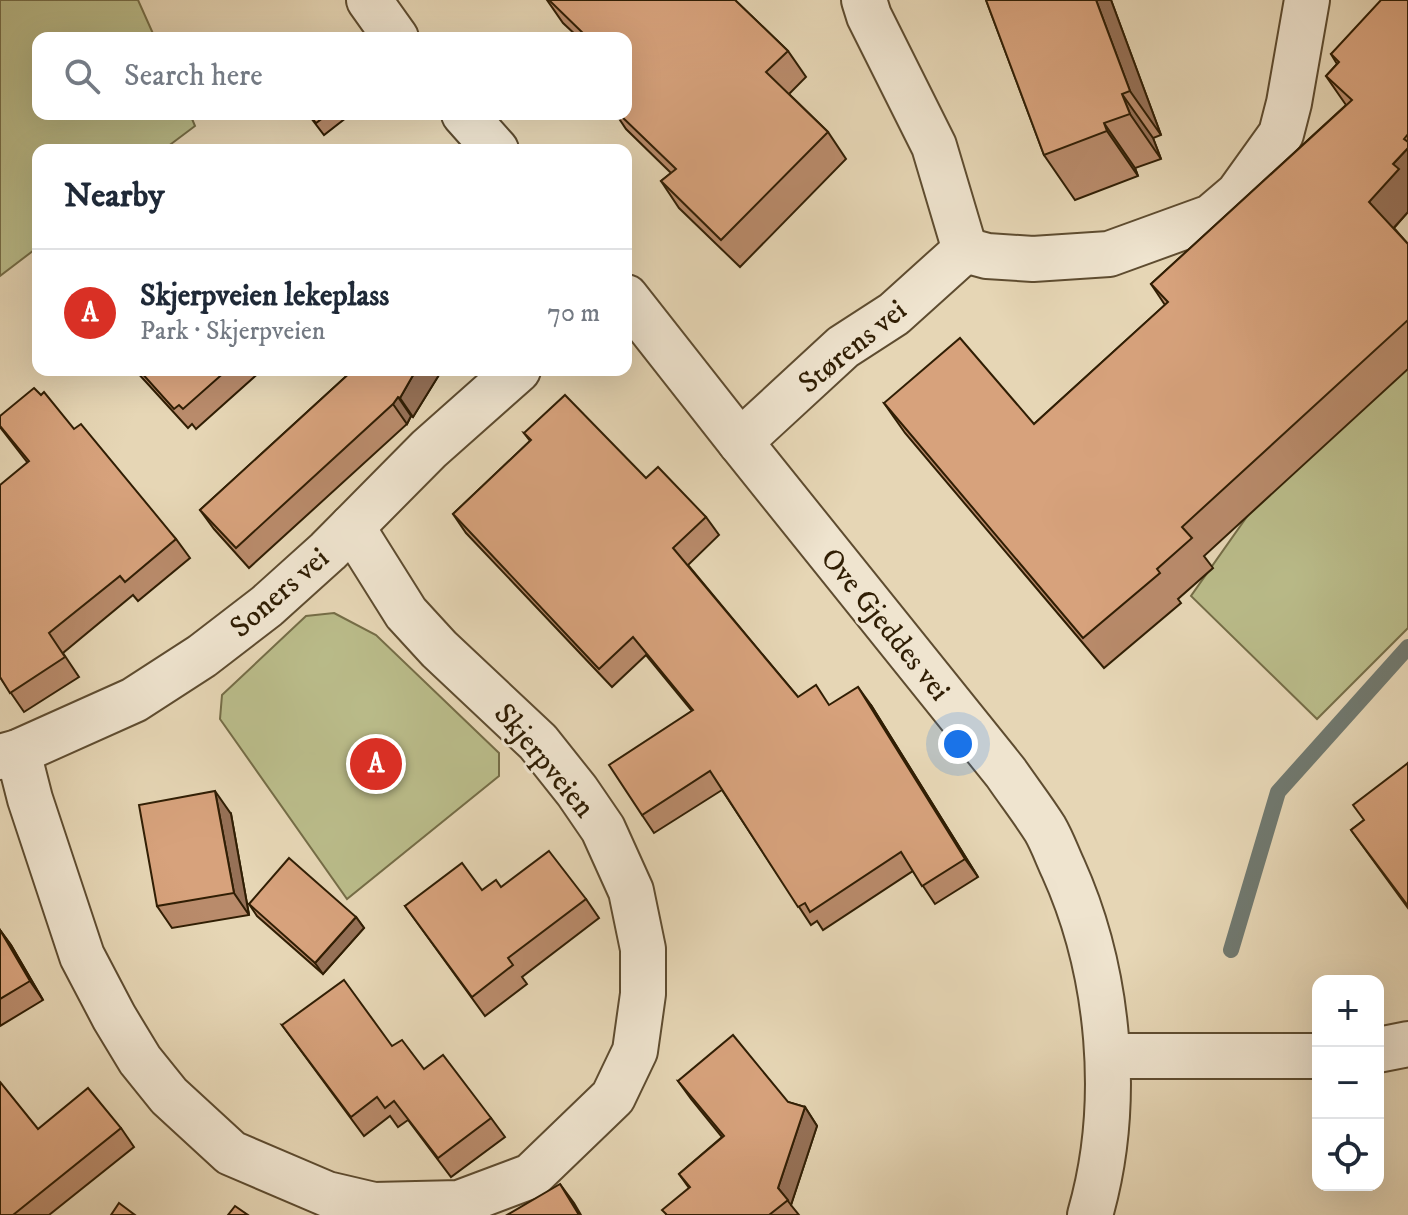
<!DOCTYPE html>
<html lang="en">
<head>
<meta charset="utf-8">
<style>
  body { margin:0; font-family:"IM FELL DW Pica",serif; background:#f2f2f3; color:#1f2937 }
  .controls { position:absolute; right:24px; bottom:24px; display:grid; overflow:hidden; border-radius:16px; box-shadow:0 8px 32px #0002 }
  .controls button { width:72px; height:72px; display:grid; place-items:center; padding:0; border:0; border-bottom:2px solid #e0e1e3; background:#fff; color:#1f2937; font:40px sans-serif }
  .you { position:absolute; left:958px; top:744px; width:28px; height:28px; margin:-20px; border:6px solid #fff; border-radius:50%; background:#1a73e8; box-shadow:0 0 0 12px #1a73e833 }
  .badge { display:grid; place-items:center; width:52px; height:52px; border-radius:50%; background:#d93025; color:#fff; font-size:26px; font-weight:700 }
  .pin { position:absolute; translate:-50% -50%; border:4px solid #fff; box-shadow:0 2px 8px #0006 }
  .list { margin:0; padding:0; list-style:none }
  h2 { display:flex; justify-content:space-between; align-items:center; height:104px; margin:0; padding:0 32px; font-size:34px }
  h2 small { font-size:26px; font-weight:400; color:#747a83 }
  .list li { display:grid; grid-template-columns:52px 1fr auto; gap:24px; align-items:center; box-sizing:border-box; height:128px; padding:0 32px; border-top:2px solid #e0e1e3 }
  .list b { display:block; font-size:30px; white-space:nowrap }
  .list p { margin:0; font-size:26px; white-space:nowrap; color:#747a83 }
  .list em { font-size:26px; font-style:normal; color:#747a83 }
  .icon { flex:none; width:44px; height:44px; fill:none; stroke:currentColor; stroke-width:2; stroke-linecap:round; stroke-linejoin:round }
  .map { position:relative; flex:none; width:1408px; height:1215px; overflow:hidden }
  .search { position:absolute; background:#fff; box-shadow:0 8px 32px #0002; left:32px; top:32px; width:600px; height:88px; display:flex; align-items:center; gap:20px; box-sizing:border-box; padding:0 28px; border-radius:16px; color:#747a83; font-size:30px }
  .panel { position:absolute; background:#fff; box-shadow:0 8px 32px #0002; left:32px; top:144px; width:600px; height:232px; border-radius:16px }
  .map>svg:first-child { display:block }
  .green { fill:#babc8a; stroke:#756d47; stroke-width:2 }
  .lines { fill:none; stroke-linecap:round; stroke-linejoin:round }
  .stream { stroke:#707970; stroke-width:16 }
  .minor-casing { stroke:#5e4c30; stroke-width:48 }
  .tertiary-casing { stroke:#5e4c30; stroke-width:48 }
  .minor { stroke:#efe4cf; stroke-width:44 }
  .tertiary { stroke:#efe4cf; stroke-width:44 }
  .wall { fill:#b98b6b; stroke:#301e04; stroke-width:2 }
  .shaded-wall { fill:#967157; stroke:#301e04; stroke-width:2 }
  .building { fill:#d7a27c; stroke:#301e04; stroke-width:2 }
  .labels { text-anchor:middle; stroke-width:6; stroke-linejoin:round; paint-order:stroke }
  .street-label { font-size:30px; fill:#301e04; stroke:#efe4cf }
</style>
</head>
<body>
<div class="map">
<svg width="1408" height="1215" viewBox="0 0 1408 1215">
  <rect width="100%" height="100%" fill="#e6d6b5"/>
  <filter id="stains"><feTurbulence type="fractalNoise" baseFrequency=".0025" numOctaves="4"/><feColorMatrix values="0 0 0 0 .2 0 0 0 0 .09 0 0 0 0 .02 0 0 0 .5 -.17"/></filter>
  <radialGradient id="worn" r=".72"><stop offset=".6" stop-color="#630" stop-opacity="0"/><stop offset="1" stop-color="#630" stop-opacity=".3"/></radialGradient>
  <g class="green">
    <polygon points="0,0 138,0 155,38 38,38 38,114 190,114 195,126 163,150 38,150 38,247 0,276"/>
    <polygon points="1408,288 1408,628 1317,719 1191,596"/>
    <polygon points="334,613 376,635 499,753 499,776 347,899 220,719 222,695 306,616"/>
  </g>
  <g class="lines">
    <polyline class="stream" points="1231,950 1278,792 1408,647"/>
    <g class="minor-casing">
      <g id="minor">
        <polyline points="864,0 869,16 934,146 965,250"/>
        <polyline points="965,250 987,256 1033,259 1109,254 1211,217 1238,194 1281,134 1289,103 1307,0"/>
        <polyline points="740,442 843,347 894,314 965,250"/>
        <polyline points="18,752 30,799 82,956 114,1017 140,1060 169,1096 231,1153 327,1194 374,1205 459,1203 531,1176 613,1097 635,1051 643,994 643,949 631,891 603,829 577,791 538,742 439,649 406,613 352,527"/>
        <polyline points="0,757 18,752 134,700 202,656 267,606 328,551 429,449 518,370"/>
        <polyline points="1378,1050 1408,1044"/>
        <polyline points="1108,1056 1318,1056"/>
      </g>
    </g>
    <g class="tertiary-casing">
      <g id="tertiary">
        <polyline points="369,0 396,38"/>
        <polyline points="464,114 496,150"/>
        <path d="M626,297L740,442L1006,773C1019,792 1033,810 1045,829C1052,841 1057,855 1063,868C1110,972 1122,1104 1090,1215"/>
      </g>
    </g>
    <use href="#minor" class="minor"/>
    <use href="#tertiary" class="tertiary"/>
  </g>
  <g class="wall">
    <polygon points="547,0 735,0 788,51 806,77 789,94 828,132 846,159 740,267 679,208 661,181 671,173 626,129 616,114 626,114 626,38 579,38 563,23"/>
    <polygon points="986,0 1111,0 1161,135 1153,138 1161,159 1135,168 1138,176 1075,200 1044,155"/>
    <polygon points="1408,0 1408,212 1394,228 1408,244 1408,369 1204,556 1213,568 1178,599 1181,603 1104,668 905,433 884,403 1034,424 1165,305 1151,284 1346,105 1326,76 1337,64 1331,54"/>
    <polygon points="308,114 351,114 324,135"/>
    <polygon points="135,370 262,370 196,429 192,424 188,428"/>
    <polygon points="353,370 442,370 413,417 411,416 407,424 249,568 214,529 200,510"/>
    <polygon points="0,416 74,429 176,539 190,558 138,601 133,595 63,653 79,677 24,712 0,677 27,462 0,427"/>
    <polygon points="524,433 646,478 706,517 719,535 688,565 798,697 829,705 871,705 978,877 935,904 913,871 823,930 817,921 811,925 722,790 654,833 642,815 692,711 646,655 612,687 466,533 453,514 530,441"/>
    <polygon points="1408,763 1408,908 1351,830 1364,820"/>
    <polygon points="231,814 249,915 172,928 157,906"/>
    <polygon points="501,887 586,899 599,918 522,977 527,984 485,1016 405,906"/>
    <polygon points="249,904 356,917 364,928 323,974 257,916"/>
    <polygon points="0,930 11,945 43,1000 0,1026"/>
    <polygon points="282,1025 424,1069 491,1118 505,1137 451,1177 408,1120 398,1127 390,1116 364,1136"/>
    <polygon points="678,1081 788,1102 805,1107 817,1126 791,1205 799,1215 666,1215 689,1188 679,1174 722,1137 691,1099"/>
    <polygon points="121,1128 134,1147 49,1215 0,1215 38,1129"/>
  </g>
  <g class="shaded-wall">
    <polygon points="1096,0 1111,0 1161,135 1130,91"/>
    <polygon points="1122,94 1153,138 1161,159 1130,114"/>
    <polygon points="1104,123 1135,168 1138,176 1107,131"/>
    <polygon points="1408,148 1408,212 1390,232 1369,202 1393,164"/>
    <polygon points="416,370 442,370 413,417 400,398"/>
    <polygon points="398,397 411,416 407,424 393,404"/>
    <polygon points="858,687 871,705 978,877 965,859"/>
    <polygon points="215,791 231,814 249,915 234,893"/>
    <polygon points="356,917 364,928 323,974 315,963"/>
    <polygon points="0,930 11,945 43,1000 30,981"/>
    <polygon points="805,1107 817,1126 791,1205 778,1188"/>
    <polygon points="560,1184 574,1203 581,1215 579,1215"/>
  </g>
  <g class="building">
    <polygon points="549,0 735,0 788,51 766,72 828,132 721,240 661,181 676,169 619,114 626,114 626,38 588,38"/>
    <polygon points="986,0 1096,0 1130,91 1122,94 1130,114 1104,123 1107,131 1044,155"/>
    <polygon points="1381,0 1408,0 1408,134 1404,139 1408,142 1408,148 1393,164 1399,169 1369,202 1408,244 1408,320 1182,527 1192,538 1157,569 1160,573 1083,638 884,403 960,338 1034,424 1168,302 1151,284 1352,100 1326,76 1339,62 1331,54"/>
    <polygon points="309,114 328,114 316,123"/>
    <polygon points="139,370 227,370 183,409 179,405 174,409"/>
    <polygon points="353,370 416,370 400,398 398,397 393,404 236,548 200,510"/>
    <polygon points="34,388 41,395 44,392 74,429 81,424 176,539 125,582 120,576 49,633 65,657 10,693 0,677 0,485 29,461 0,426 0,416"/>
    <polygon points="565,395 646,478 658,467 706,517 673,548 798,697 816,685 829,705 858,687 965,859 922,886 901,852 810,912 805,903 798,907 710,771 642,815 609,765 693,710 633,637 599,669 453,514 531,440 524,433"/>
    <polygon points="1408,763 1408,906 1351,830 1364,820 1353,805"/>
    <polygon points="215,791 234,893 157,906 139,805"/>
    <polygon points="549,851 586,899 508,958 513,965 472,997 405,906 462,863 482,890 496,880 501,887"/>
    <polygon points="289,858 356,917 315,963 249,904"/>
    <polygon points="0,930 30,981 0,999"/>
    <polygon points="344,980 392,1046 402,1040 424,1069 443,1055 491,1118 438,1158 394,1101 385,1108 377,1097 351,1117 282,1025"/>
    <polygon points="733,1035 788,1102 805,1107 778,1188 788,1200 769,1215 667,1215 662,1210 690,1187 679,1174 724,1136 678,1081"/>
    <polygon points="0,1082 38,1129 88,1088 121,1128 13,1215 0,1215"/>
    <polygon points="560,1184 579,1215 507,1215"/>
    <polygon points="119,1203 135,1215 111,1215"/>
    <polygon points="235,1206 248,1215 228,1215"/>
  </g>
  <g class="labels">
    <g class="street-label">
      <text transform="translate(852 346) rotate(-39)" y="10">Størens vei</text>
      <text transform="translate(279 592) rotate(-41)" y="10">Soners vei</text>
      <text transform="translate(886 624) rotate(51)" y="10">Ove Gjeddes vei</text>
      <text transform="translate(545 760) rotate(50)" y="10">Skjerpveien</text>
    </g>
  </g>
  <rect width="100%" height="100%" filter="url(#stains)"/>
  <rect width="100%" height="100%" fill="url(#worn)"/>
</svg>
<div class="controls">
<button>+</button>
<button>−</button>
<button><svg class="icon" aria-label="locate" viewBox="0 0 24 24"><circle cx="12" cy="12" r="6"/><path d="M12 2v4M12 18v4M2 12h4M18 12h4"/></svg></button>
</div>
<div class="you"></div>
<div class="pin badge" style="left:376px;top:764px">A</div>
<div class="search"><svg class="icon" aria-label="search" viewBox="0 0 24 24"><circle cx="10" cy="10" r="6"/><path d="M15 15l6 6"/></svg>Search here</div>
<section class="panel">
<h2>Nearby<small></small></h2>
<ul class="list">
<li><span class="badge">A</span><div><b>Skjerpveien lekeplass</b><p>Park · Skjerpveien</p></div><em>70 m</em></li>
</ul>
</section>
</div>
</body>
</html>
